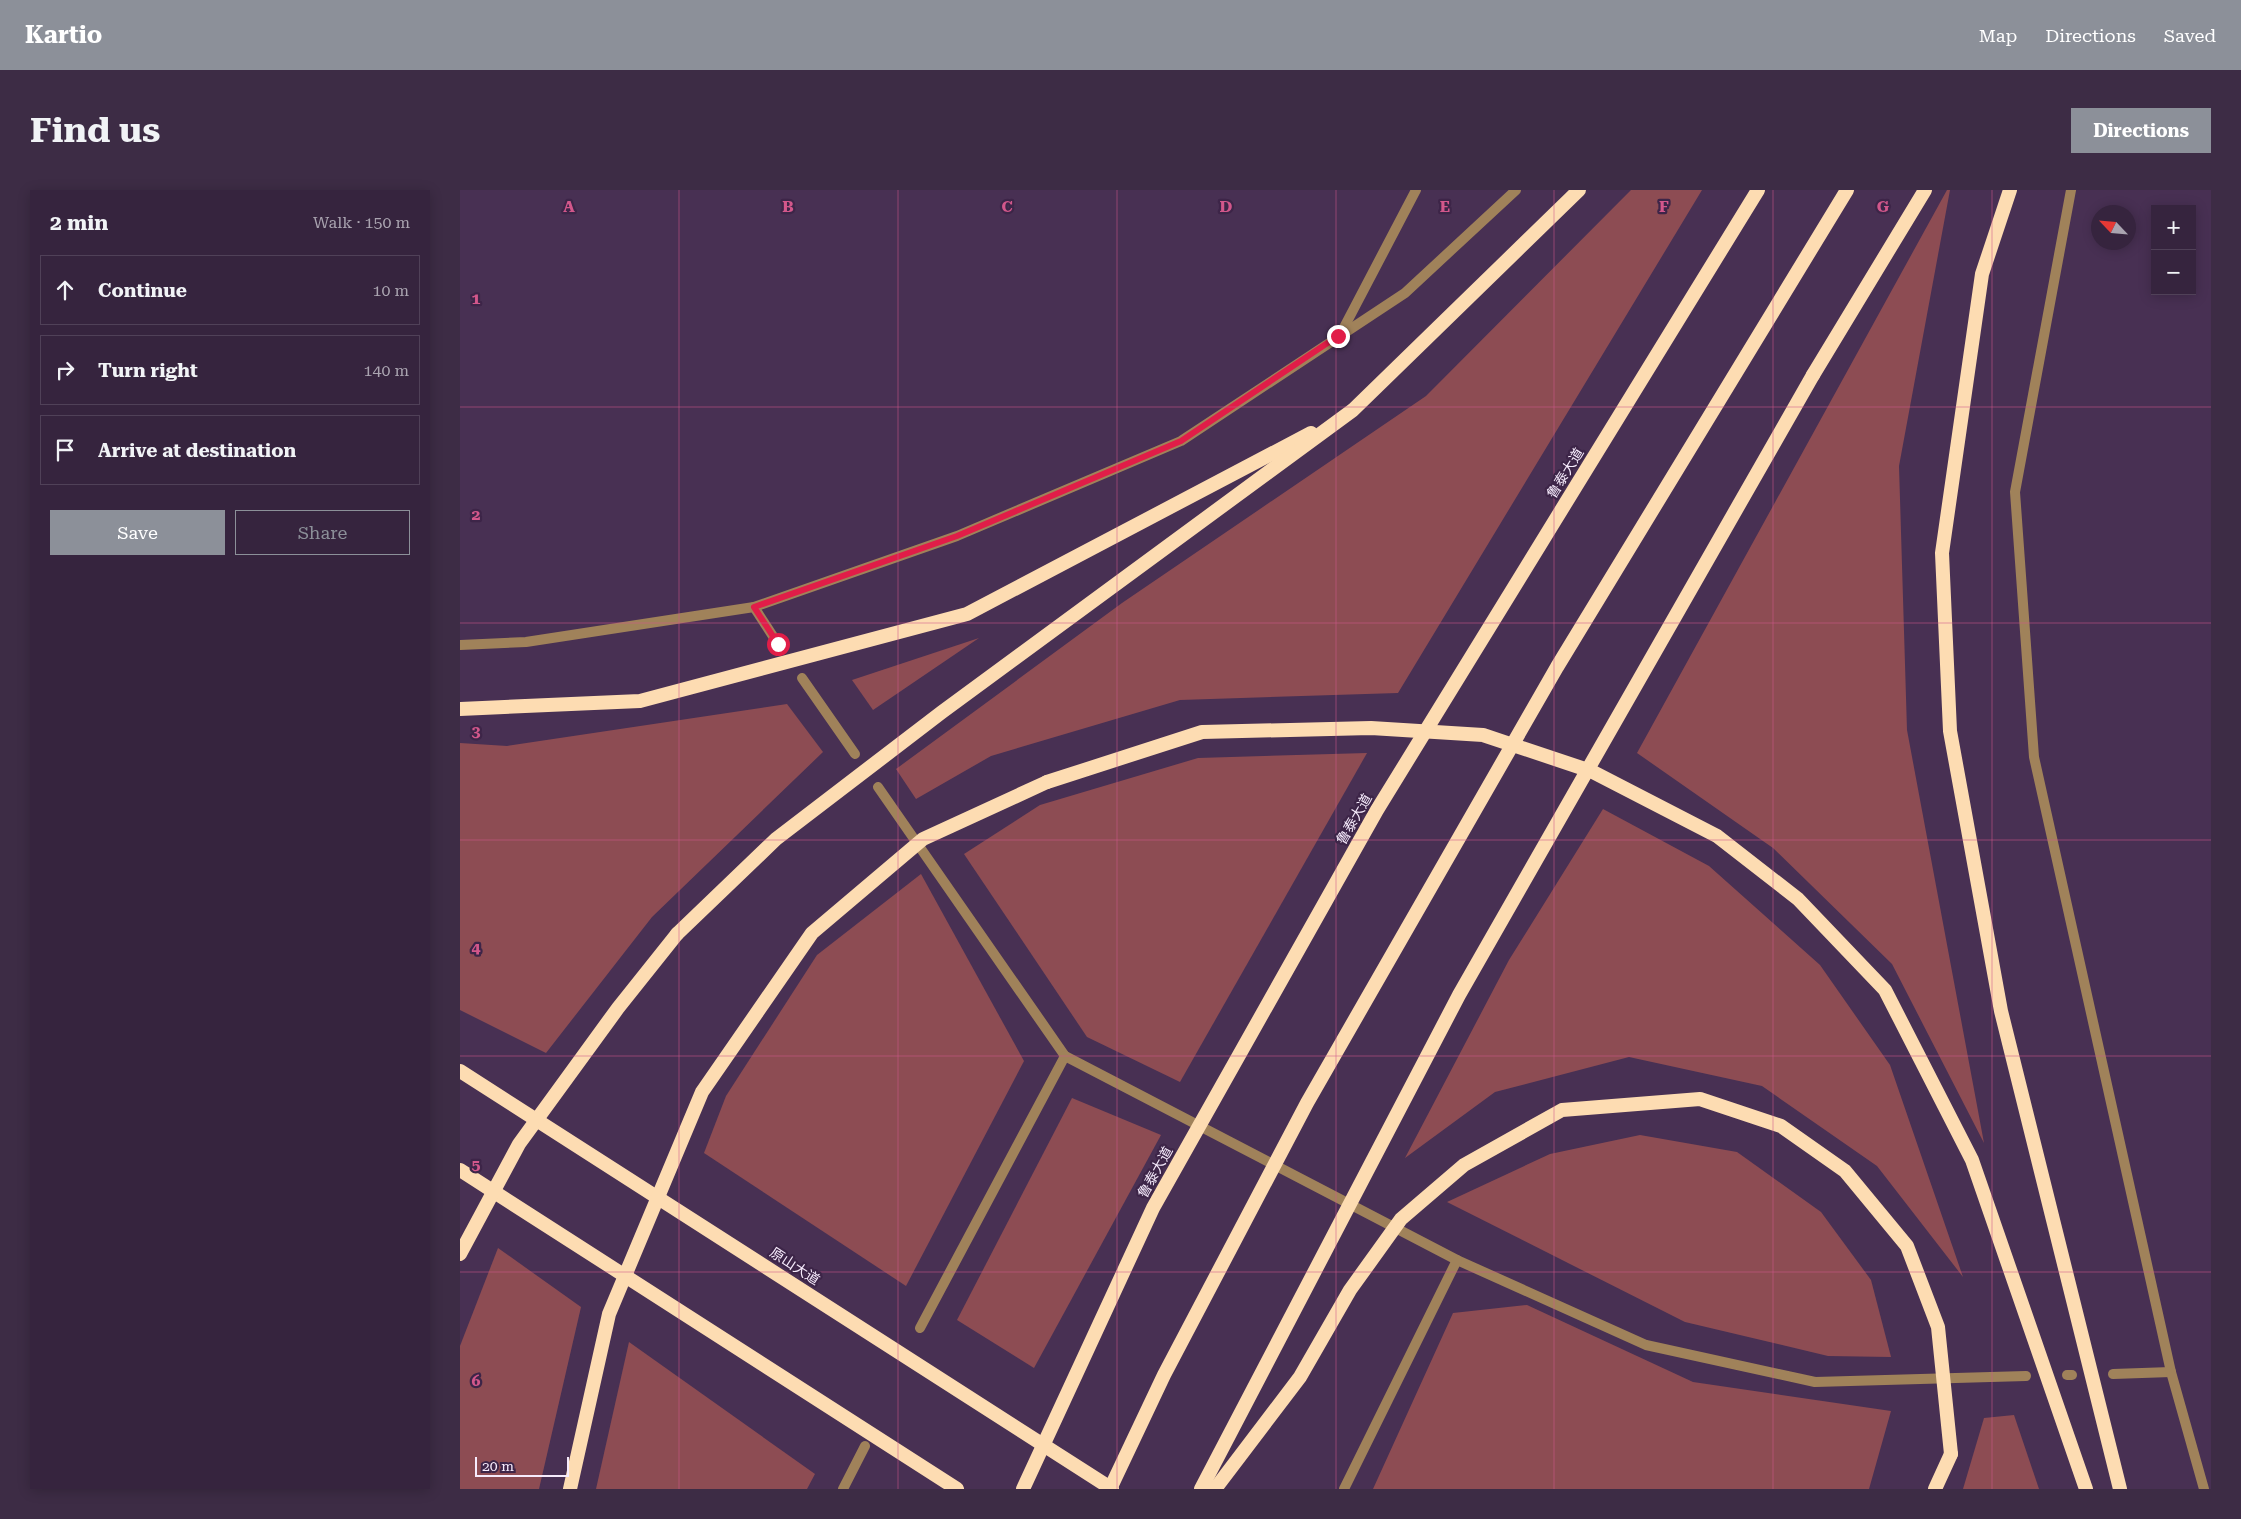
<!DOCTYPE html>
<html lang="en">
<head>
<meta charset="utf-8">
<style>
  body { margin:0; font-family:"Roboto Serif","Noto Sans SC",serif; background:#3d2c45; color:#f1f3f6 }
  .controls { position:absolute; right:15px; top:15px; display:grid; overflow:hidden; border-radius:0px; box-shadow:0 2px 12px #0003 }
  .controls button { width:45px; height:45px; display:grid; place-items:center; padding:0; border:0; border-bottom:1px solid #504158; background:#36243e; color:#f1f3f6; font:25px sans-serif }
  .compass { position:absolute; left:1631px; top:15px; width:45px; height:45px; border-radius:50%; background:#36243e; box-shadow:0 2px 12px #0003; rotate:296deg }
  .scale { position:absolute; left:15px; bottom:12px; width:94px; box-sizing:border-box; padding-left:5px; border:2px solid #f6ebfc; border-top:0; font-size:14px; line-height:18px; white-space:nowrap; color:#f6ebfc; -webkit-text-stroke:4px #3d2548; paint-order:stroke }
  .stop { position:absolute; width:15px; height:15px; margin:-11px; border:4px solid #e11d48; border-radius:50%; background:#fff }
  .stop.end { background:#e11d48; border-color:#fff; box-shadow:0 1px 5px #0008 }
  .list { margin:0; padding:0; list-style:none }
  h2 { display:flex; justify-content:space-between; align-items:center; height:65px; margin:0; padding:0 20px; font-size:21px }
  h2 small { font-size:16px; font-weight:400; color:#aaa4b0 }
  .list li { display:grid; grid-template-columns:32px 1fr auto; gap:15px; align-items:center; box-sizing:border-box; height:70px; margin:0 10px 10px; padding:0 10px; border:1px solid #504158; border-radius:0px }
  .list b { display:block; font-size:19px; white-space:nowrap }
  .list em { font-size:16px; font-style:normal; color:#aaa4b0 }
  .actions { display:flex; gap:10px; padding:15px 20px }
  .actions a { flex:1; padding:11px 0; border:1px solid #8c9099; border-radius:0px; text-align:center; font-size:18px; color:#8c9099 }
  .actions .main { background:#8c9099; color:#fff }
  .icon { flex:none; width:28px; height:28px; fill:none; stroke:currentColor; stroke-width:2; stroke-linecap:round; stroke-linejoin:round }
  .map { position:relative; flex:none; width:1751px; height:1299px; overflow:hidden; border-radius:0px }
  header { display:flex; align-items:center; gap:30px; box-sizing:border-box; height:70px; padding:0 25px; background:#8c9099; color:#fff }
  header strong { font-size:24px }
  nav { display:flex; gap:28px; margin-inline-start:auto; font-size:18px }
  .intro { display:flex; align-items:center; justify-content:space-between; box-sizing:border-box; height:120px; padding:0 30px }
  h1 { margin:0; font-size:35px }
  .button { padding:12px 22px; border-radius:0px; background:#8c9099; color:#fff; font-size:18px; font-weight:700 }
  main { display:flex; gap:30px; padding:0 30px }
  aside { flex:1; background:#36243e; border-radius:0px; box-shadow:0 2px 12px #0003 }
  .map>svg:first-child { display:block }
  .green { fill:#8d4c53 }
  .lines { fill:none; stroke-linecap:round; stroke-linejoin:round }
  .service { stroke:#a0825a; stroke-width:10 }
  .minor { stroke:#a0825a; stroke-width:10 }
  .tertiary { stroke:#a0825a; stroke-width:10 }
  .trunk { stroke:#fddcb2; stroke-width:14 }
  .trunk-bridge { stroke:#fddcb2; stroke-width:14 }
  .route { stroke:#e11d48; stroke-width:6 }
  .grid { fill:none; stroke:#d2578b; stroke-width:1; stroke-opacity:0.55 }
  .labels { text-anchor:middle; stroke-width:4.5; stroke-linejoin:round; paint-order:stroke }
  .street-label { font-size:14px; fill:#f6ebfc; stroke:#3d2548 }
  .grid-label { font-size:16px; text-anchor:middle; font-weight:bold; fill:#d2578b; stroke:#3d2548; stroke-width:4.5; stroke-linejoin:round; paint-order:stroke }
</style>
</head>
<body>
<header>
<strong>Kartio</strong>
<nav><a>Map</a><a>Directions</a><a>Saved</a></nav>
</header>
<div class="intro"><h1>Find us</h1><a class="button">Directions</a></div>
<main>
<aside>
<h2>2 min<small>Walk · 150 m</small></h2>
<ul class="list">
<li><svg class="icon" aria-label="ahead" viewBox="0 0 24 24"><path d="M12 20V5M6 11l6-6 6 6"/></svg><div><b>Continue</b></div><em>10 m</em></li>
<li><svg class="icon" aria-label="right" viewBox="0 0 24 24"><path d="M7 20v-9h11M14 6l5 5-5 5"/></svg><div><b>Turn right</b></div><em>140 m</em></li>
<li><svg class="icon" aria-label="arrive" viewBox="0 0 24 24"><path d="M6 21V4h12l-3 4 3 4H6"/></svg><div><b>Arrive at destination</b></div></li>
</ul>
<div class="actions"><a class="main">Save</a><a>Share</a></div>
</aside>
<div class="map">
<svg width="1751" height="1299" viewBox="0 0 1751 1299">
  <rect width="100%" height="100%" fill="#483053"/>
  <g class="green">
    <polygon points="1171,0 1242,0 938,503 720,510 531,566 456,609 436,579 662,413 966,206"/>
    <polygon points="1487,0 1490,0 1439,276 1447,540 1524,953 1432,774 1313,658 1177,563"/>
    <polygon points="519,448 413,520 392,490"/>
    <polygon points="327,514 363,562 192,727 86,863 0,820 0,553 47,556"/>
    <polygon points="907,563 720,892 627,847 504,664 580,615 738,568"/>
    <polygon points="1143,619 1249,676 1360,775 1430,875 1503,1087 1417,976 1302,896 1169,867 1035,902 945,968 1049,770"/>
    <polygon points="461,684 564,871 446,1096 244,963 266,906 357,765"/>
    <polygon points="612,908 701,945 574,1178 497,1130"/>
    <polygon points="1180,945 1277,962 1361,1022 1411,1090 1431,1167 1368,1166 1225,1132 987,1012 1090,964"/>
    <polygon points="38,1058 121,1117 79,1299 0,1299 0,1156"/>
    <polygon points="1067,1115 1233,1192 1431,1221 1409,1299 913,1299 993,1123"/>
    <polygon points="169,1152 355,1284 347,1299 136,1299"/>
    <polygon points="1554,1225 1579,1299 1503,1299 1524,1228"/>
  </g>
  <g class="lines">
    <g class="service">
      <polyline points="294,417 318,454"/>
      <polyline points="342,488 395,564"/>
      <polyline points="418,597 605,866"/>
      <polyline points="997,1070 1186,1155 1355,1192 1566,1186"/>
      <polyline points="460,1138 605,866 997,1070 884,1299"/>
      <polyline points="1653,1184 1711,1182"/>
      <polyline points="1607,1185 1612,1185"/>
      <polyline points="383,1299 405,1256"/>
    </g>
    <polyline class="minor" points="879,147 956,0"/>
    <g class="tertiary">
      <polyline points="1611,0 1555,302 1574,567 1711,1182 1744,1299"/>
      <polyline points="0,455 66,452 294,417 497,346 721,251 945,103 1056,0"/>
    </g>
    <g class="trunk">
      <polyline points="1550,0 1522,84 1482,363 1490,541 1541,821 1660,1299"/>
      <polyline points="1353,185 1465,0"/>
      <polyline points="0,519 180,511 507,424 851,243"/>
      <polyline points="587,592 742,542 911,538 1023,545 1131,581 1257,646 1338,709 1425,800 1512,970 1626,1299"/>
      <polyline points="217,744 316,649 482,522 893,220 1119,0"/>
      <polyline points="0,881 652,1299"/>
      <polyline points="0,980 497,1299"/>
      <polyline points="1475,1299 1491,1264"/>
    </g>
    <g class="trunk-bridge">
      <polyline points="0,1064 59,954 158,818 217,744"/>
      <polyline points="110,1299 149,1124 242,902 352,743 463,649 587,592"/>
      <polyline points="563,1299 693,1018 917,620 1298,0"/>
      <polyline points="650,1299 704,1185 847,913 1097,477 1387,0"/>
      <polyline points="741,1299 999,805 1353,185"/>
      <polyline points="755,1299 840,1187 890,1100 941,1029 1004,975 1102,920 1240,909 1321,936 1385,981 1447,1056 1478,1137 1491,1264"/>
    </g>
  </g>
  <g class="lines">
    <polyline class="route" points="318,454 294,417 497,346 721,251 878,146"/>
  </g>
  <path class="grid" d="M219,0V1299M438,0V1299M657,0V1299M876,0V1299M1094,0V1299M1313,0V1299M1532,0V1299M0,217H1751M0,433H1751M0,650H1751M0,866H1751M0,1082H1751"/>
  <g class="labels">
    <g class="street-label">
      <text transform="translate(1105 283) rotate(-58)" y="5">鲁泰大道</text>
      <text transform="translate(894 629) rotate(-60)" y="5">鲁泰大道</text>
      <text transform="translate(695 982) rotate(-61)" y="5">鲁泰大道</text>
      <text transform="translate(335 1076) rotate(33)" y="5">原山大道</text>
    </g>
  </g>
  <g class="grid-label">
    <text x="109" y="22">A</text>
    <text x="328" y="22">B</text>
    <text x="547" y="22">C</text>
    <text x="766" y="22">D</text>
    <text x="985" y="22">E</text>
    <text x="1204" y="22">F</text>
    <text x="1423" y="22">G</text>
    <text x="16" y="114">1</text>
    <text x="16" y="330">2</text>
    <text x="16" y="547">3</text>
    <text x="16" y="763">4</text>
    <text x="16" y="980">5</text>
    <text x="16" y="1196">6</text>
  </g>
</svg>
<div class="controls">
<button>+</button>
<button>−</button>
</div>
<svg class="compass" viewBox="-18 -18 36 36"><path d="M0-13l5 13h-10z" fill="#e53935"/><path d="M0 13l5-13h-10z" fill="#aaa4b0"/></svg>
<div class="scale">20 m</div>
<div class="stop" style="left:318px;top:454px"></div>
<div class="stop end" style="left:878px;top:146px"></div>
</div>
</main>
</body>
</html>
